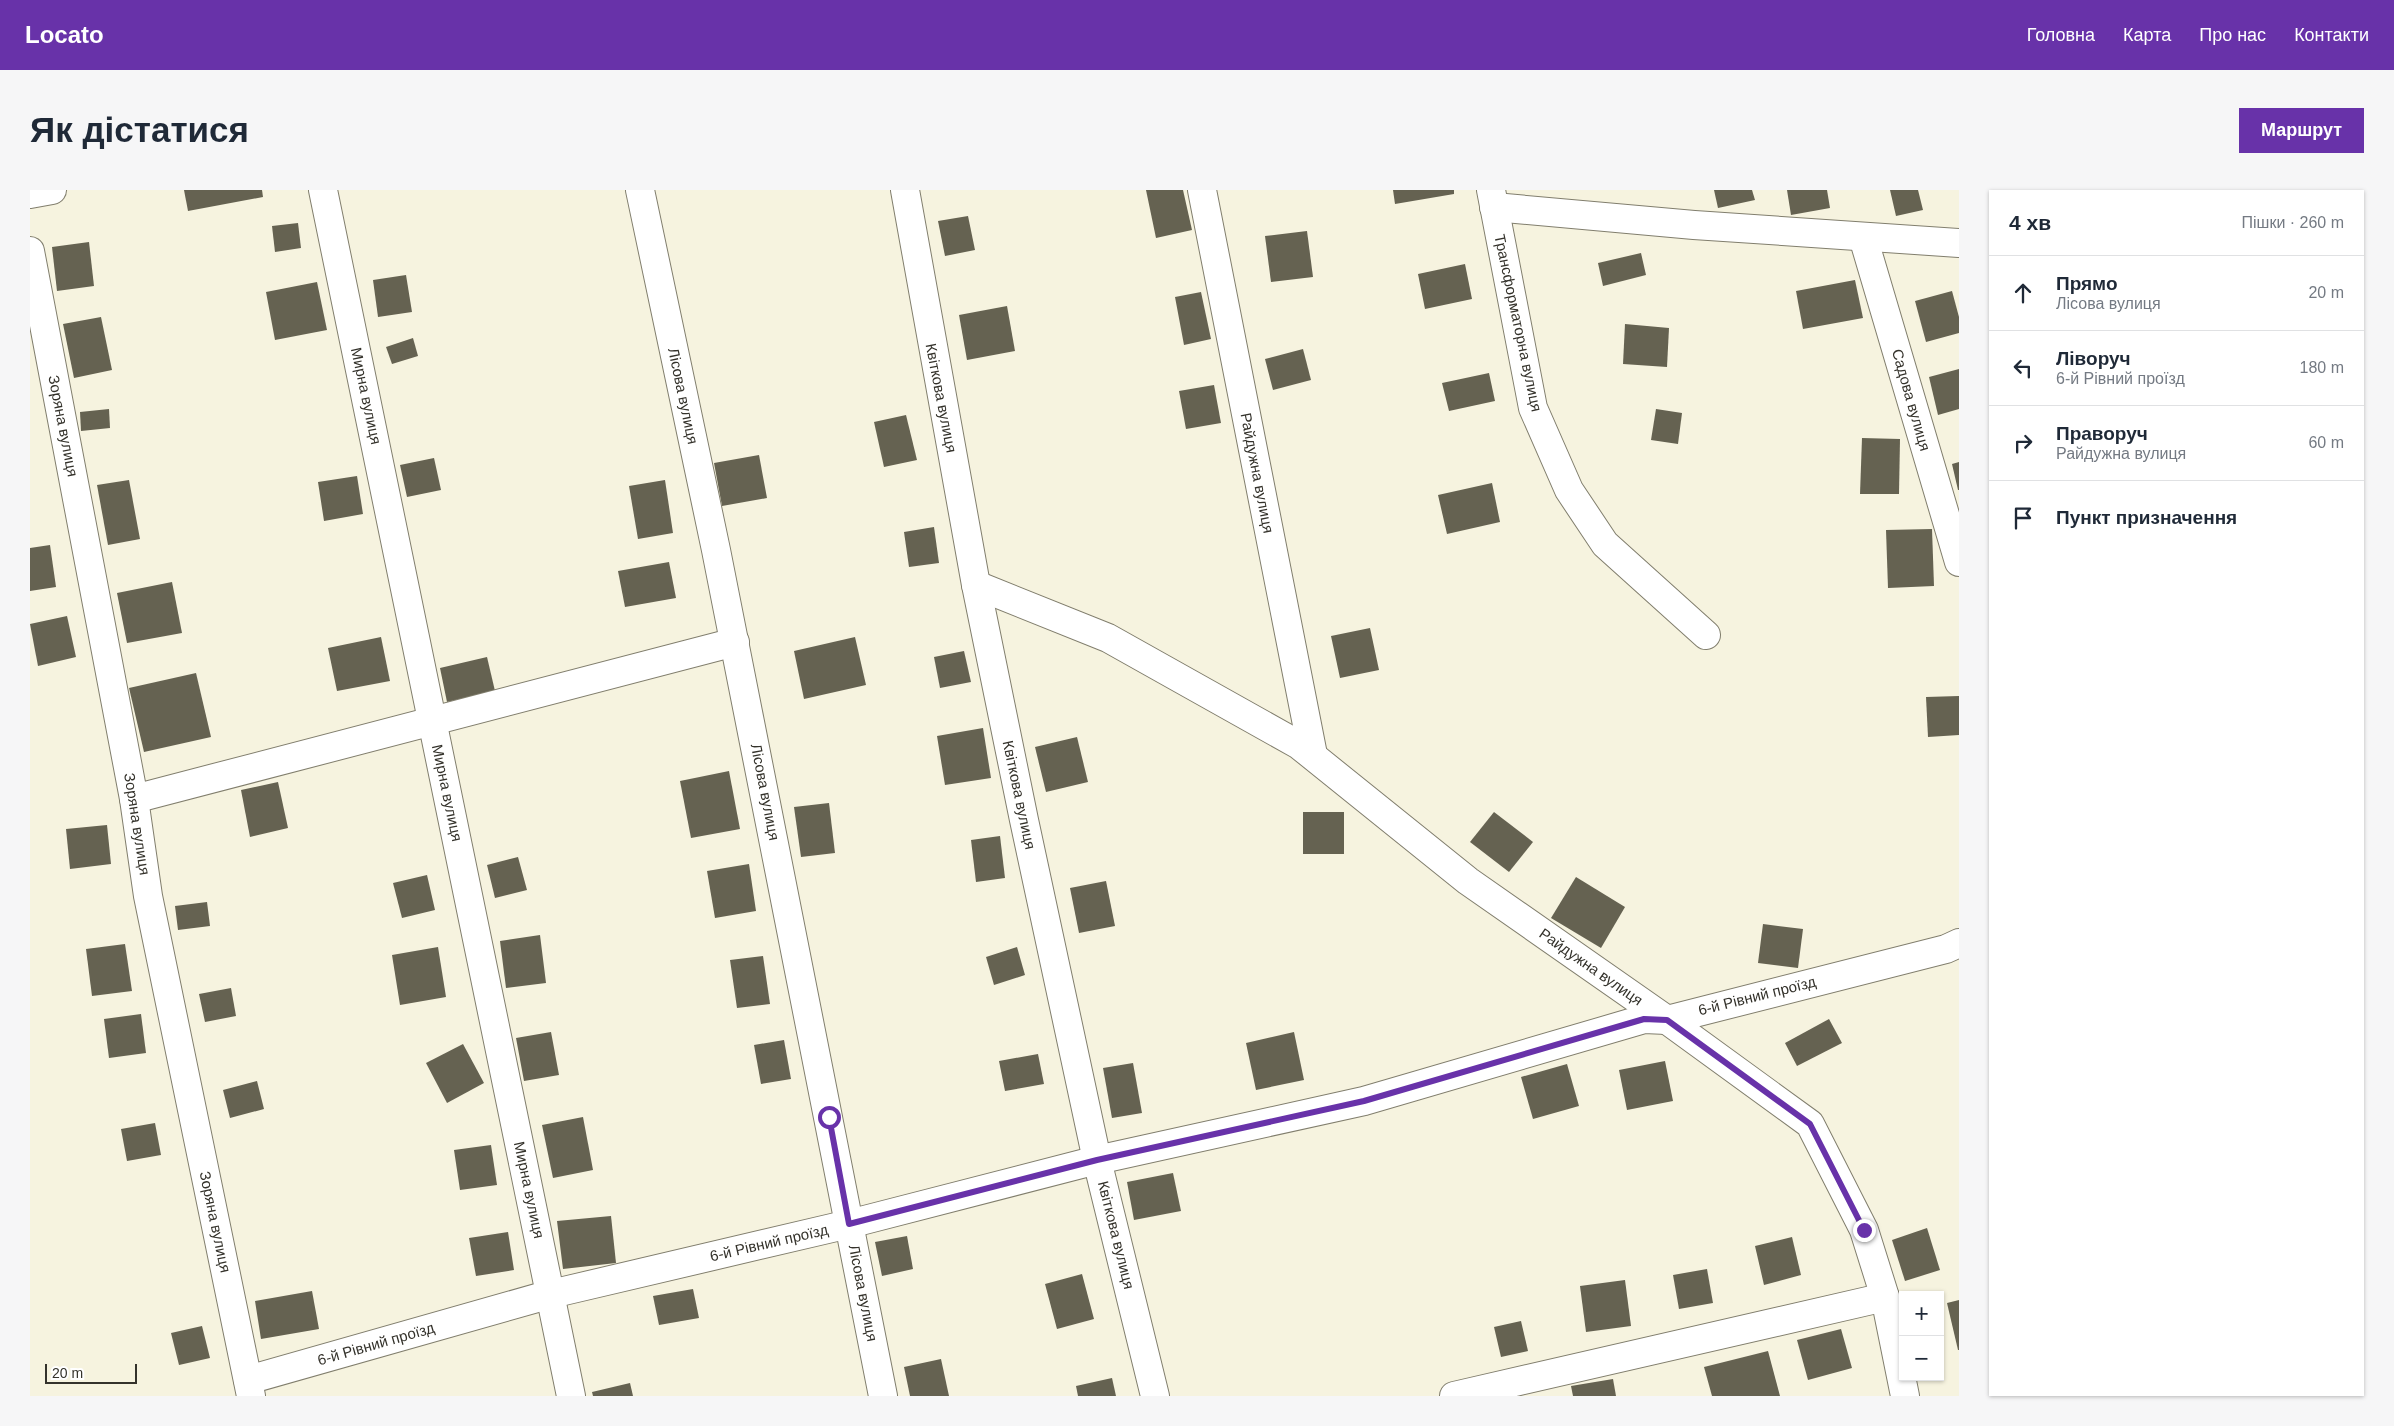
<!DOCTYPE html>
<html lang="uk">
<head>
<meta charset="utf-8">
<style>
  body { margin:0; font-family:Helvetica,sans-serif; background:#f6f6f7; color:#1f2937 }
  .controls { position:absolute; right:15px; bottom:15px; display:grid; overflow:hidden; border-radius:0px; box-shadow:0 1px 4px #0004 }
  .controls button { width:45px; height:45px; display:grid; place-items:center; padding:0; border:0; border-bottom:1px solid #e0e1e3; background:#fff; color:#1f2937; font:25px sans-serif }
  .scale { position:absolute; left:15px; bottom:12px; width:92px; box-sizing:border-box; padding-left:5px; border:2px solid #34322b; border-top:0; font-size:14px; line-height:18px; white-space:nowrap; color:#34322b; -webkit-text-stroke:4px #fff; paint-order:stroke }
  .stop { position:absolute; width:15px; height:15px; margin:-11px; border:4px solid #6832a9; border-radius:50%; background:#fff }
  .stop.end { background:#6832a9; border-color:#fff; box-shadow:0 1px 5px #0008 }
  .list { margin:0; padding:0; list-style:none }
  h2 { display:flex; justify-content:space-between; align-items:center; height:65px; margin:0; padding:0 20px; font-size:21px }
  h2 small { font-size:16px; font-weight:400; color:#747a83 }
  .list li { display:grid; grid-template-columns:32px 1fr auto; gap:15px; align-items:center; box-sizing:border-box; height:75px; padding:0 20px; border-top:1px solid #e0e1e3 }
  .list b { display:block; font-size:19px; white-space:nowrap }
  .list p { margin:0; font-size:16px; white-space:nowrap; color:#747a83 }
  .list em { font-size:16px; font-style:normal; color:#747a83 }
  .icon { flex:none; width:28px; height:28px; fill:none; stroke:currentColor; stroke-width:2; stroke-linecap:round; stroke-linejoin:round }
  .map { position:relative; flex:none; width:1929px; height:1206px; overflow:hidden; border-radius:0px }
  header { display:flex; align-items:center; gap:30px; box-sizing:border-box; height:70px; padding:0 25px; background:#6832a9; color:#fff }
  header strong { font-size:24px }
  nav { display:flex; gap:28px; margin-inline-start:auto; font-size:18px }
  .intro { display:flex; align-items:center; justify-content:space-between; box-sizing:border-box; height:120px; padding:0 30px }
  h1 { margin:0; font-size:35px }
  .button { padding:12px 22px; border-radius:0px; background:#6832a9; color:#fff; font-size:18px; font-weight:700 }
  main { display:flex; gap:30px; padding:0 30px }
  aside { flex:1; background:#fff; border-radius:0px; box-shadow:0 1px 4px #0004 }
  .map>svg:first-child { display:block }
  .building { fill:#656251 }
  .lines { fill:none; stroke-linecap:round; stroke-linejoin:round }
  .minor-casing { stroke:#817e6d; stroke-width:30 }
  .minor { stroke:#fff; stroke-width:28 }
  .route { stroke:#6832a9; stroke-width:6 }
  .labels { text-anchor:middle; stroke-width:5; stroke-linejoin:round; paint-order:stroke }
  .street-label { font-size:15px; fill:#34322b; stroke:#fff }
</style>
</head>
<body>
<header>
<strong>Locato</strong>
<nav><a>Головна</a><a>Карта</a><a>Про нас</a><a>Контакти</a></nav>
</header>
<div class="intro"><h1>Як дістатися</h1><a class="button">Маршрут</a></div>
<main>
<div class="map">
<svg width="1929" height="1206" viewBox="0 0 1929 1206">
  <rect width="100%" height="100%" fill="#f6f3df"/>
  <g class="building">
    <polygon points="154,0 232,0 233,7 158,21"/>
    <polygon points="1116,0 1153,0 1162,40 1126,48"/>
    <polygon points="1363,0 1424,0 1424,4 1365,14"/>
    <polygon points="1684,0 1722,0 1725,10 1688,18"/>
    <polygon points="1757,0 1797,0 1800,18 1761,25"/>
    <polygon points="1860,0 1888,0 1893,20 1866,26"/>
    <polygon points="938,26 945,60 915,66 908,31"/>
    <polygon points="268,33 271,58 245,62 242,36"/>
    <polygon points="1277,41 1283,87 1241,92 1235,46"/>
    <polygon points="59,52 64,96 27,101 22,57"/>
    <polygon points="1611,63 1616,85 1573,96 1568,73"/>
    <polygon points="1435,74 1442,109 1395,119 1388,84"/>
    <polygon points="376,85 382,122 348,127 343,90"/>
    <polygon points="1825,90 1833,128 1773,139 1766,101"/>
    <polygon points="287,92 297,140 245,150 236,102"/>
    <polygon points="1922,101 1929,127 1929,143 1896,152 1885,111"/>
    <polygon points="1171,102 1181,149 1154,155 1145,107"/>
    <polygon points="977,116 985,161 937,170 929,125"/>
    <polygon points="71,127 82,180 44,188 33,134"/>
    <polygon points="1595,134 1639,138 1637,177 1593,174"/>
    <polygon points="383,148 388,166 362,174 356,157"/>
    <polygon points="1273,159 1281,190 1243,200 1235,169"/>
    <polygon points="1929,179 1929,219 1908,225 1899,187"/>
    <polygon points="1459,183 1465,211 1419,221 1412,193"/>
    <polygon points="1184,195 1191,233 1156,239 1149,201"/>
    <polygon points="79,219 80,238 51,241 50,222"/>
    <polygon points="1626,219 1652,223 1648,254 1621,250"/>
    <polygon points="876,225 887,270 854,277 844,232"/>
    <polygon points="1832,248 1870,249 1869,304 1830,304"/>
    <polygon points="729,265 737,308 692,316 684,273"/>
    <polygon points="404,268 411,300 377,307 370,275"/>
    <polygon points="1929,272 1929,300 1928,300 1922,274"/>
    <polygon points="327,286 333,324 294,331 288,292"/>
    <polygon points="99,290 110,349 78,355 67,295"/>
    <polygon points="635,290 643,343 608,349 599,296"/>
    <polygon points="1462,293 1470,332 1417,344 1408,305"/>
    <polygon points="904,337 909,373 879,377 874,342"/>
    <polygon points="1902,339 1904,396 1858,398 1856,340"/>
    <polygon points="20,355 26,397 0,401 0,358"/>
    <polygon points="639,372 646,408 595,417 588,381"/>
    <polygon points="142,392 152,443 97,453 87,403"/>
    <polygon points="37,426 46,467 8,476 0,434"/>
    <polygon points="1340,438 1349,480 1310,488 1301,446"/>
    <polygon points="351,447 360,491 307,501 298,458"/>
    <polygon points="825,447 836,495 774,509 764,461"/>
    <polygon points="934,461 941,492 910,498 904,467"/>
    <polygon points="457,467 465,501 417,512 410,478"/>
    <polygon points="166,483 181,547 114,562 99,498"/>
    <polygon points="1929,506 1929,545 1898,547 1896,507"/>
    <polygon points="953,538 961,588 915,595 907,546"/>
    <polygon points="1047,547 1058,592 1016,602 1005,557"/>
    <polygon points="699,581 710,639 661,648 650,591"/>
    <polygon points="248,592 258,638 220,647 211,600"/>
    <polygon points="799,613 805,663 771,667 764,617"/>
    <rect x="1273" y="622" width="41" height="42"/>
    <polygon points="1464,622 1503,652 1479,682 1440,652"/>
    <polygon points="77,635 81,674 40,679 36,639"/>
    <polygon points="970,646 975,688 946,692 941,650"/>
    <polygon points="488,667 497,700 465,708 457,675"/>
    <polygon points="719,674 726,721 685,728 677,681"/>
    <polygon points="397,685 405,720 372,728 363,693"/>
    <polygon points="1546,687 1595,717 1571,758 1521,728"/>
    <polygon points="1076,691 1085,736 1049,743 1040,698"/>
    <polygon points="177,712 180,736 148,740 145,716"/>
    <polygon points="1733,734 1773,739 1768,778 1728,773"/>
    <polygon points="510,745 516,793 476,798 470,751"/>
    <polygon points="95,754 102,801 62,806 56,759"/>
    <polygon points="408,757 416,807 370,815 362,765"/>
    <polygon points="987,757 995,785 964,795 956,767"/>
    <polygon points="733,766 740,814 707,818 700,770"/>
    <polygon points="201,798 206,826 175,832 169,804"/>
    <polygon points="111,824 116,863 79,868 74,829"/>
    <polygon points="1799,829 1812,853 1767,876 1755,853"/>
    <polygon points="521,842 529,885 494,891 486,848"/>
    <polygon points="1264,842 1274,890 1226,900 1216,853"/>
    <polygon points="754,850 761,889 731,894 724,855"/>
    <polygon points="433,854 454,893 417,913 396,873"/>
    <polygon points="1008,864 1014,894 975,901 969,871"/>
    <polygon points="1635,871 1643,911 1597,920 1589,880"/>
    <polygon points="1103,873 1112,923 1082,928 1073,878"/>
    <polygon points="1537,874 1549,916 1503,929 1491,887"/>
    <polygon points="227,891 234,919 200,928 193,900"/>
    <polygon points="553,927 563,980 523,988 512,935"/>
    <polygon points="125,933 131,965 97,971 91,939"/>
    <polygon points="461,955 467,995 430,1000 424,960"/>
    <polygon points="1143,983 1151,1021 1104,1030 1097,992"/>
    <polygon points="581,1026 586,1073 533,1079 527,1031"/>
    <polygon points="1897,1038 1910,1080 1875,1091 1862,1050"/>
    <polygon points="478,1042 484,1080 446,1086 439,1048"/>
    <polygon points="877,1046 883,1079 852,1086 845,1052"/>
    <polygon points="1762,1047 1771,1085 1734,1095 1725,1056"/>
    <polygon points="1677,1079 1683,1113 1649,1119 1643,1085"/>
    <polygon points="1052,1084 1064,1129 1027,1139 1015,1094"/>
    <polygon points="1595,1090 1601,1136 1556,1142 1550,1096"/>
    <polygon points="663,1099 669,1128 629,1135 623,1106"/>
    <polygon points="282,1101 289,1139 231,1149 225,1111"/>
    <polygon points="1929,1110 1929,1160 1928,1160 1917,1113"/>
    <polygon points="1491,1131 1498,1161 1471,1167 1464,1137"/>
    <polygon points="172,1136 180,1168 149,1175 141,1143"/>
    <polygon points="1811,1139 1822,1178 1778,1190 1767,1150"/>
    <polygon points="1738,1161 1750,1206 1682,1206 1674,1177"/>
    <polygon points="911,1169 919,1206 880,1206 874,1177"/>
    <polygon points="1082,1188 1086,1206 1048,1206 1046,1196"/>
    <polygon points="1583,1189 1586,1206 1543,1206 1541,1196"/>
    <polygon points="600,1193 603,1206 563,1206 562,1202"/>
  </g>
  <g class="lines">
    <g class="minor-casing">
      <g id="minor">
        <polyline points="293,0 541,1206"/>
        <polyline points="610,0 686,360 853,1206"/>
        <polyline points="875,0 946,395 994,630 1067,970 1125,1206"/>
        <polyline points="1172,0 1283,565"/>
        <polyline points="1461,0 1503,218 1539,300 1575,354 1676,445"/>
        <polyline points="0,4 22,0"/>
        <polyline points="1464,17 1664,35 1929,53"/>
        <polyline points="1833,47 1929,372"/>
        <polyline points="0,61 104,609 118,706 221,1206"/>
        <polyline points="946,395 1078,448 1269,555 1438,691 1637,830 1780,934 1834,1040 1855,1107 1875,1206"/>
        <polyline points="104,609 705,452"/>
        <polyline points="218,1190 521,1104 819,1034 1067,970 1334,911 1614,829 1637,830 1916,759 1929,753"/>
        <polyline points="1424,1206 1855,1107"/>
      </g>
    </g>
    <use href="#minor" class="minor"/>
  </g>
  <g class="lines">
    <polyline class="route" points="799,927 819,1034 1067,970 1334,911 1614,829 1637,830 1780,934 1834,1040"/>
  </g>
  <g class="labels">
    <g class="street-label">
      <text transform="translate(1488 133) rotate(78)" y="5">Трансформаторна вулиця</text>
      <text transform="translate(336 206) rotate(78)" y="5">Мирна вулиця</text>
      <text transform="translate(653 206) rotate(78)" y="5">Лісова вулиця</text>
      <text transform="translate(911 208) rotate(79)" y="5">Квіткова вулиця</text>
      <text transform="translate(1881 210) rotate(74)" y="5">Садова вулиця</text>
      <text transform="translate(33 236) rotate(79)" y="5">Зоряна вулиця</text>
      <text transform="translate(1227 283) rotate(79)" y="5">Райдужна вулиця</text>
      <text transform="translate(735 602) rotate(79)" y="5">Лісова вулиця</text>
      <text transform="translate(417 603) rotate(78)" y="5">Мирна вулиця</text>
      <text transform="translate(989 605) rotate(78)" y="5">Квіткова вулиця</text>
      <text transform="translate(107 634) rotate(81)" y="5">Зоряна вулиця</text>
      <text transform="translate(1561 777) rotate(35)" y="5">Райдужна вулиця</text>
      <text transform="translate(1727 806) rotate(-14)" y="5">6-й Рівний проїзд</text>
      <text transform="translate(499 1000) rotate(78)" y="5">Мирна вулиця</text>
      <text transform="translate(185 1032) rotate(78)" y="5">Зоряна вулиця</text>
      <text transform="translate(1086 1045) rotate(76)" y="5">Квіткова вулиця</text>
      <text transform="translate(739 1053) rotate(-13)" y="5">6-й Рівний проїзд</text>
      <text transform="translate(833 1103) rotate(79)" y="5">Лісова вулиця</text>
      <text transform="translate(346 1154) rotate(-16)" y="5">6-й Рівний проїзд</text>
    </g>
  </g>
</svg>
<div class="controls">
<button>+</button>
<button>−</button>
</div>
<div class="scale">20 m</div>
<div class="stop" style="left:799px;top:927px"></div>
<div class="stop end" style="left:1834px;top:1040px"></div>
</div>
<aside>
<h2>4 хв<small>Пішки · 260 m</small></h2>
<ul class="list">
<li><svg class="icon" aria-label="ahead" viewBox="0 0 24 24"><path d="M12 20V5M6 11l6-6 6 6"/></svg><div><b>Прямо</b><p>Лісова вулиця</p></div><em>20 m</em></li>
<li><svg class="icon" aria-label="left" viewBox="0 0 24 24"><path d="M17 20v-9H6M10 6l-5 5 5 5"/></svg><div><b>Ліворуч</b><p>6-й Рівний проїзд</p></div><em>180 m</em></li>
<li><svg class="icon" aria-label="right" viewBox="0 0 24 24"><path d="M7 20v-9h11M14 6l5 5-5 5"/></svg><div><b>Праворуч</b><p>Райдужна вулиця</p></div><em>60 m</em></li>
<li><svg class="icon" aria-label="arrive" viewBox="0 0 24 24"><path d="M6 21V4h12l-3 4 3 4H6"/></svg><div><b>Пункт призначення</b></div></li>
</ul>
</aside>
</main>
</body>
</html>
